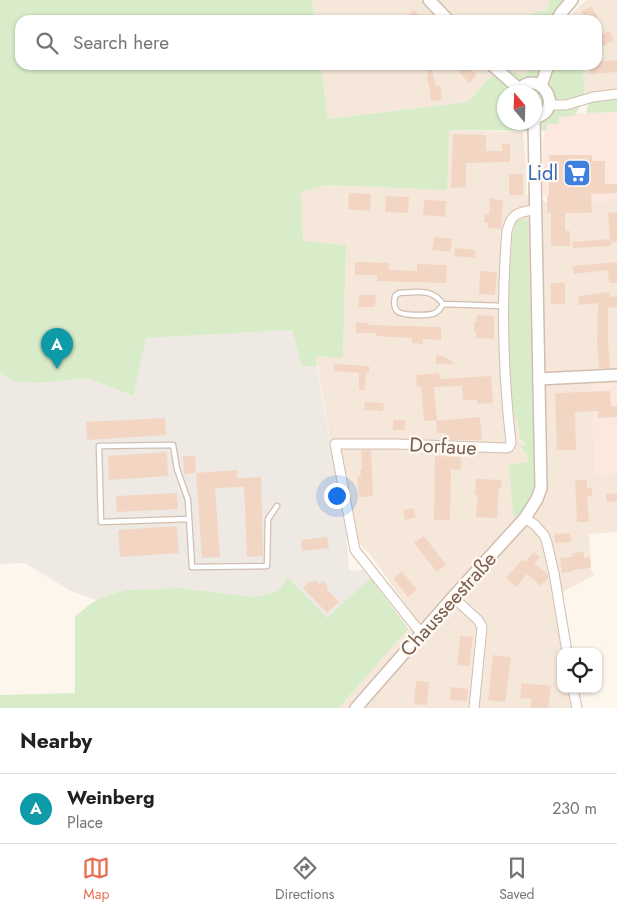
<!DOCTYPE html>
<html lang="en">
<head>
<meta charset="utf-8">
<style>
  body { margin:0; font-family:Jost,sans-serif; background:#f6f6f6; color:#202124 }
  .controls { position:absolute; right:15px; bottom:15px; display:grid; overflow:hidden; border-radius:10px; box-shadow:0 1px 4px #0004 }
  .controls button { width:45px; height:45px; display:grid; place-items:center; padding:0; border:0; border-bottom:1px solid #e0e0e0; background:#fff; color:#202124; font:25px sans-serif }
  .compass { position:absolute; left:497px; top:85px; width:45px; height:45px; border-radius:50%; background:#fff; box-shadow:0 1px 4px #0004; rotate:341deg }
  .you { position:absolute; left:336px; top:495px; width:18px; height:18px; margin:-12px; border:4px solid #fff; border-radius:50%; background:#1a73e8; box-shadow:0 0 0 8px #1a73e833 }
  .badge { display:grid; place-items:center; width:32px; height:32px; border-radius:50%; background:#e76f51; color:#fff; font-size:16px; font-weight:700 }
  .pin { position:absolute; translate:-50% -41px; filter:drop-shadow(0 1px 2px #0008) }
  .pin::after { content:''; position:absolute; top:26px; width:18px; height:15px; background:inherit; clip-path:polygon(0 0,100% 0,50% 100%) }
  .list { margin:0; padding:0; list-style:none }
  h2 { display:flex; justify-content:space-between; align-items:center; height:65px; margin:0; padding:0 20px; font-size:21px }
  h2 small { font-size:16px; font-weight:400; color:#757577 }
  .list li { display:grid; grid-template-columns:32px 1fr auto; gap:15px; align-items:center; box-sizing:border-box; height:70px; padding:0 20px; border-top:1px solid #e0e0e0 }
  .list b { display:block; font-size:19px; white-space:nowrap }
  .list p { margin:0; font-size:16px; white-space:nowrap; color:#757577 }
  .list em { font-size:16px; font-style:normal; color:#757577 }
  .icon { flex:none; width:28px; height:28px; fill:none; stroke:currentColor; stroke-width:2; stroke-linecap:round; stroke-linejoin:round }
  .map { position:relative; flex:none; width:617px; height:708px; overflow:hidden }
  .search { position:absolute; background:#fff; box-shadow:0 1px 4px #0004; left:15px; right:15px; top:15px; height:55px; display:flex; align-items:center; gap:12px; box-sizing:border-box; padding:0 18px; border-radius:15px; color:#757577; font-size:19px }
  .sheet { height:135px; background:#fff }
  nav { display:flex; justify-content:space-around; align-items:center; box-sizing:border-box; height:70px; border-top:1px solid #e0e0e0; background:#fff; font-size:14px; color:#757577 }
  nav a { display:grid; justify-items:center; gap:2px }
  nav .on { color:#e76f51 }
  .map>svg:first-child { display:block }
  .residential { fill:#f5e8da; fill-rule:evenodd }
  .commercial { fill:#fde8e0 }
  .industrial { fill:#efe9e4 }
  .green { fill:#d8ecc9; fill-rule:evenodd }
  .building { fill:#f3d5c3 }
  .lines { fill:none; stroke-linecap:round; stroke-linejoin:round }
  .service-casing { stroke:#d1beb0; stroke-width:7 }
  .minor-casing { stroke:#d1beb0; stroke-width:11 }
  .tertiary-casing { stroke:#d1beb0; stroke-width:14 }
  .service { stroke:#fff; stroke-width:4.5 }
  .minor { stroke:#fff; stroke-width:9 }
  .tertiary { stroke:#fff; stroke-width:11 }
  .labels { text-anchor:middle; stroke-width:4.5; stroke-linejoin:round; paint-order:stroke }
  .shop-label { font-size:20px; fill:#366cbe; stroke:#fffaf3; text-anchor:end }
  .street-label { font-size:20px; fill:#7a5c4d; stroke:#fffaf3 }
</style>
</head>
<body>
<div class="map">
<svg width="617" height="708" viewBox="0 0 617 708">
  <rect width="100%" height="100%" fill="#fdf6ec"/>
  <g class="residential">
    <polygon points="312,0 550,0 550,2 547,10 532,13 533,20 315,20"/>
    <polygon points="587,0 617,0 617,91 585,93 583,65 597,65 597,20 568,20 576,9"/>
    <polygon points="321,65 530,65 524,76 489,78 468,102 328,119"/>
    <path d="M449,130L523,132L526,164V195L547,202L617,201V384L592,385L595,475L617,473V532L589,534L591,570L594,575L565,591L556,602L564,652H561V689H570L574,708H339L392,647L417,621L370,554L346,532L316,356L343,357L346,245L303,242L301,192L326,185L446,190ZM528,222V503L509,464L528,462L527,454L521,446H526L520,438L517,417Z"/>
  </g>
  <g class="commercial">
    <polygon points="617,112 617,201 547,202 547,195 542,194 543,142 546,124 559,114"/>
    <polygon points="617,384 617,473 595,475 592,385"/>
  </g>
  <polygon class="industrial" points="292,330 302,366 317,367 346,532 349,571 363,570 370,578 327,618 278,591 254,597 179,588 125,590 96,600 71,591 25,563 0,564 0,372 12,381 39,383 88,378 132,396 145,338"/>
  <g class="green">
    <path d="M0,0H312L315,20H20V65H321L328,119L468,102L489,78L508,69L524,76L530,65H583C584,88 589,97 574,116L559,117V124H547V131L449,130L447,190L326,185L301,192L303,241L346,245L343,358L316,356L317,367L302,366L292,330L146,338L133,396L88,378L39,383L12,381L0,372ZM504,92H534V122H504Z"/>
    <polygon points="550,0 567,0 567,20 533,20 532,13 547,10"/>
    <polygon points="617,99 617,112 586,113 589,102"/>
    <path d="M522,219L528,221L535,481C533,494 528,509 516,517L513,514L509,464L528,462L527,454L520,446L526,445L520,438L517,418L511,417L507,307L513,232L516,222Z"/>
    <polygon points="288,577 327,618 370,578 408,628 408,630 392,647 339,708 0,708 0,695 75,693 75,616 96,600 125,590 179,588 254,597 278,591"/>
  </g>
  <g class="building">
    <polygon points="591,6 598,17 594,20 586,20 581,12"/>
    <polygon points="414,10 424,20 404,20"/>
    <polygon points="609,31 614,40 597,49 597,37"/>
    <polygon points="617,60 617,72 590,74 589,65 597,65 597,62"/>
    <polygon points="452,65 467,65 477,75 469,83"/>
    <polygon points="431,68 436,86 440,85 442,100 431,101 429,85 426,78 428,77 427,69"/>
    <polygon points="453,134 486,135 486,151 502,151 502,144 510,144 510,162 466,163 466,187 451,188"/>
    <polygon points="549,155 592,155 592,161 605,161 605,184 617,184 617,193 591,194 592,213 565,213 565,231 570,231 570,246 551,246 551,213 547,213 547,196 549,196"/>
    <rect x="509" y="174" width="14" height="21"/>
    <polygon points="349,193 371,194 370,211 348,209"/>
    <polygon points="386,196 409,197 408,213 385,212"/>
    <polygon points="490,198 503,201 501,229 488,228 488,223 484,223 485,214 489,214"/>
    <polygon points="424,200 446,201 445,217 423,215"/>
    <polygon points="617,212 617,242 611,243 611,246 573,248 572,242 610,239 608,213"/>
    <polygon points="434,237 452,239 450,252 432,250"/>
    <polygon points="455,248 475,250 475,258 454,256"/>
    <polygon points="355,262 389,263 389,270 417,271 417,264 447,265 446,283 377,281 377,275 355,275"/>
    <polygon points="617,262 617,283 609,283 608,270 574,274 572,266"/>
    <polygon points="480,271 497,272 495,295 479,294"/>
    <rect x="551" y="283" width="14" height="21"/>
    <polygon points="609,292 610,297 617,296 617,307 608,308 608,342 610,368 599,368 597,345 598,303 579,305 578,296"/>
    <polygon points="359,295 376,295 375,307 358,307"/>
    <polygon points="477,315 494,316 494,339 476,338 476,331 474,331 474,322 476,322"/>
    <polygon points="356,322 368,323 368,325 441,327 441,340 423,339 423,344 412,343 412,338 376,336 376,333 356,333"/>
    <polygon points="436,355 443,356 456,364 436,364"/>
    <polygon points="334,364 369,366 369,373 366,373 365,390 359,390 359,373 334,371"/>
    <polygon points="439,373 440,379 491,376 493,403 477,404 477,400 463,400 462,386 434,387 437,420 424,421 421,387 417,387 416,375"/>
    <polygon points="610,391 611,406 617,406 617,417 598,418 598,411 575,412 576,450 557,450 555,393"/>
    <polygon points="365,402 384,403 383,411 364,410"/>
    <polygon points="480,417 482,440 445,440 444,433 437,433 436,421"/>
    <polygon points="165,418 166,435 87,440 86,422"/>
    <rect x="393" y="420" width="12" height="10"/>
    <polygon points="361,450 371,450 373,496 359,497 357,476 361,476 360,470 362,470"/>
    <polygon points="167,452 168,476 109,480 108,456"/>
    <polygon points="183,456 195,456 196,473 184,474"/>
    <polygon points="435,456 461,457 461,470 451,469 450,520 434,520"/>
    <polygon points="237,470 237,478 261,477 263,556 247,557 244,487 215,488 220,557 202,558 196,473"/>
    <polygon points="476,479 502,480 501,488 499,488 497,518 476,517 478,495 475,495"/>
    <polygon points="575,480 587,480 587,488 592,488 592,496 587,497 589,522 577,522"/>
    <polygon points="177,493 178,509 117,512 116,496"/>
    <polygon points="617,493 617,501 607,502 606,494"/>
    <polygon points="413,508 416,517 405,520 403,510"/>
    <polygon points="177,526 179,553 120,557 118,530"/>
    <polygon points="570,533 572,542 555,543 554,534"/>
    <polygon points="424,536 446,565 437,572 414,543"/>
    <polygon points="327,537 329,548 302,551 301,540"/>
    <polygon points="534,552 540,557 534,563 548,575 548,578 541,586 527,574 516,587 506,578 522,560 525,562"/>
    <polygon points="584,552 584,558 590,557 591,568 573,570 573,572 562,573 560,558 573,557 572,553"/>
    <polygon points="402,571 417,590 408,597 393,578"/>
    <polygon points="317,581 320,584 323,581 328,586 326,588 339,602 327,613 303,588 309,582"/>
    <polygon points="460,636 473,637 469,666 457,665"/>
    <polygon points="493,655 511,657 505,702 488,700"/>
    <polygon points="416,681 429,682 427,705 414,704"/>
    <polygon points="522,683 551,686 548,708 530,708 532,699 520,698"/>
    <polygon points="451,687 468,689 467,701 450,700"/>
  </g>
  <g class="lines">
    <g class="service-casing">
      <g id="service">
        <path d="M443,304C441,308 439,311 435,313C429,316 402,316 397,311C393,307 394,301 395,296L399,293C417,292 432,288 443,304L504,306"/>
        <polyline points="189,519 101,522 99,446 173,445 177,469 188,500 192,567 267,566 268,519 277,506"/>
      </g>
    </g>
    <g class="minor-casing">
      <g id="minor">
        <polyline points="549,105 566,105 593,97 617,94"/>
        <polyline points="525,518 535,525 544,535 547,543 554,573 567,652"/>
        <polyline points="453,597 478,620 482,627 474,708"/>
        <path d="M422,632L416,627L355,550L335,444H397L506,448L509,447L511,443C503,373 501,301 507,231C511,214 518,212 534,210"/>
        <polyline points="573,689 577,708"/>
      </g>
    </g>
    <g class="tertiary-casing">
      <g id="tertiary">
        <polyline points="429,0 448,20"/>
        <polyline points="557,20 561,13 572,0"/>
        <polyline points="492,65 519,89"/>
        <polyline points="541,86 548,65"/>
        <path d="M517,92C538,64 568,110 534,118"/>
        <polyline points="539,379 617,375"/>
        <polyline points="356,708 453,597 525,518 537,499 541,488 534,122"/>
      </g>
    </g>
    <use href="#service" class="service"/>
    <use href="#minor" class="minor"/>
    <use href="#tertiary" class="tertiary"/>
  </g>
  <defs>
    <g id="supermarket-square" transform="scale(1.4375)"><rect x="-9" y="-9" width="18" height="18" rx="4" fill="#3f7fe0" stroke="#fffaf3"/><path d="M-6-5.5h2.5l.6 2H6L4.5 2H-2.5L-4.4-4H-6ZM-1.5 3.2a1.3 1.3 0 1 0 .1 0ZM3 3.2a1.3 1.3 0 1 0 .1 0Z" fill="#fff"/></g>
  </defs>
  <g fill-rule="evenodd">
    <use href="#supermarket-square" x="577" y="173"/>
  </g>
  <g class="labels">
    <g class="shop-label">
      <text x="558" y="180">Lidl</text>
    </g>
    <g class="street-label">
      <text transform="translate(443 446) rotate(3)" y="7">Dorfaue</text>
      <text transform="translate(448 604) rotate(-48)" y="7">Chausseestraße</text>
    </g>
  </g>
</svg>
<div class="controls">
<button><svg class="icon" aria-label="locate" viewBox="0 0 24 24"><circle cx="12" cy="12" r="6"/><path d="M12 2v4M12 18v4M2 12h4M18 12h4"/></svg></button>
</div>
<svg class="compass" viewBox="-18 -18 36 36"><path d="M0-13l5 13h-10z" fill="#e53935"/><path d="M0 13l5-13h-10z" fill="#757577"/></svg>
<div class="you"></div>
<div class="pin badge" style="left:57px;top:369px;background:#0f9aa8">A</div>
<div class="search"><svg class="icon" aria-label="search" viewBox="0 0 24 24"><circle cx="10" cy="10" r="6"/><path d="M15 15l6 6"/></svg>Search here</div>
</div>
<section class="sheet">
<h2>Nearby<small></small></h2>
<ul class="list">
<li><span class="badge" style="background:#0f9aa8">A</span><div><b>Weinberg</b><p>Place</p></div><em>230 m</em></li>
</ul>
</section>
<nav>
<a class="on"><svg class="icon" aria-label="map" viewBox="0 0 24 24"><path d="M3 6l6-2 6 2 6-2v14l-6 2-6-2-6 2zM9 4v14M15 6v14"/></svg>Map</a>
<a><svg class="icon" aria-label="directions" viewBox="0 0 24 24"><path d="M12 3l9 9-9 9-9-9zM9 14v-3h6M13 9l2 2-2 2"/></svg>Directions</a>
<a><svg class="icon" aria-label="saved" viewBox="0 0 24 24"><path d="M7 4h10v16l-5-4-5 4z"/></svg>Saved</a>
</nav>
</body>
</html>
